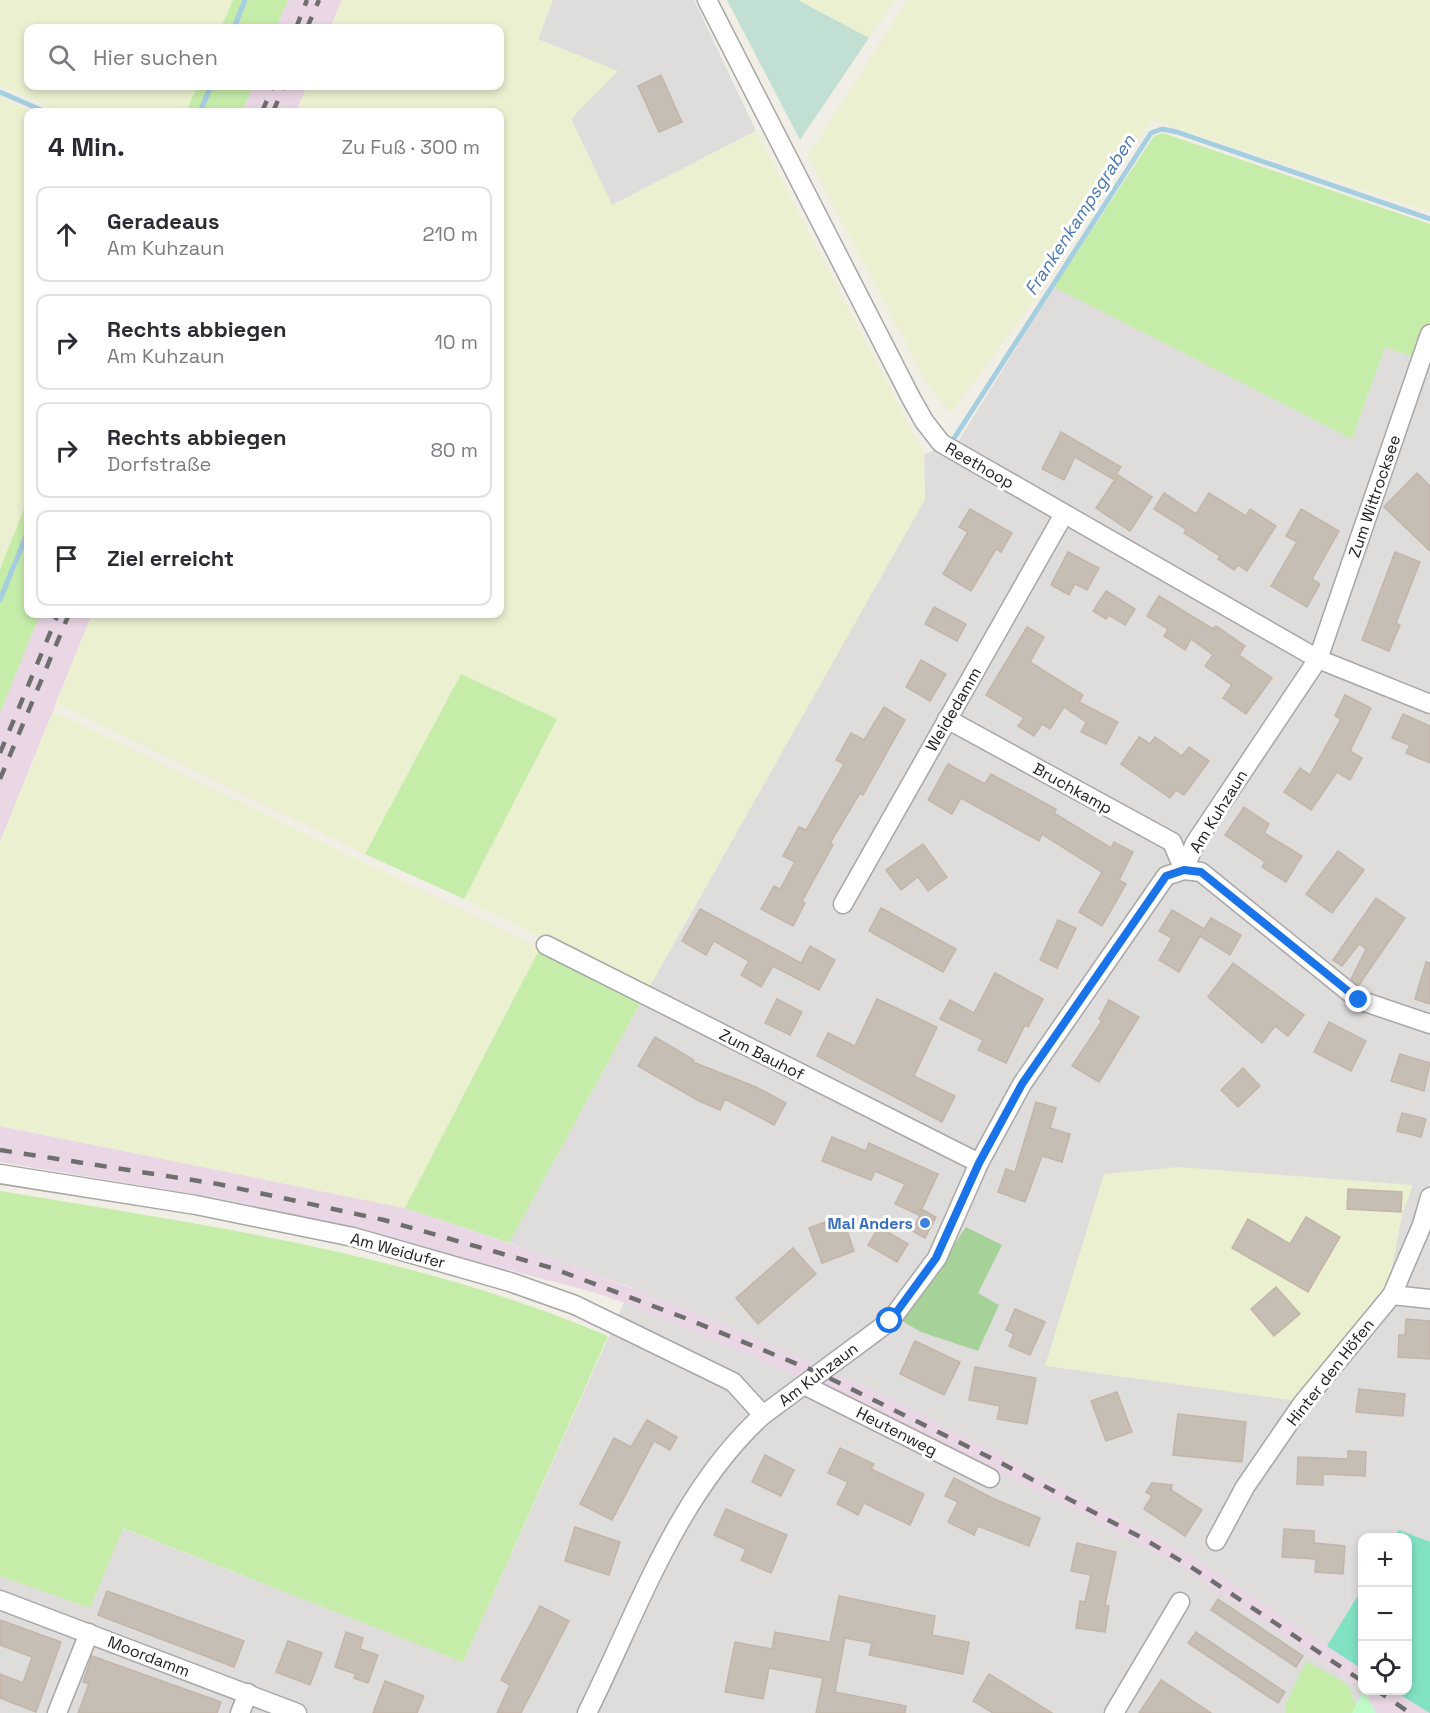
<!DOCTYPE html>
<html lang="de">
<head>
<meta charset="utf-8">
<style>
  body { margin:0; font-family:"Space Grotesk",sans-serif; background:#f7f7f7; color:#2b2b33 }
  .controls { position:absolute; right:18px; bottom:18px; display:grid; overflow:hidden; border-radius:12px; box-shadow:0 3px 9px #0003 }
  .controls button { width:54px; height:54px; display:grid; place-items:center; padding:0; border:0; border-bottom:2px solid #e1e1e2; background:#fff; color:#2b2b33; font:30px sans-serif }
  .stop { position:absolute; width:18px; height:18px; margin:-14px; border:4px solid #1a73e8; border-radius:50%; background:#fff }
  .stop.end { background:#1a73e8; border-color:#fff; box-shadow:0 2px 6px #0008 }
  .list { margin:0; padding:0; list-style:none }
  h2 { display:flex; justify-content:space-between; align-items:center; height:78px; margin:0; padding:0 24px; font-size:26px }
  h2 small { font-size:20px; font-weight:400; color:#7c7c81 }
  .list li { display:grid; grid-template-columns:39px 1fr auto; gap:18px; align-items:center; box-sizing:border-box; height:96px; margin:0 12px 12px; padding:0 12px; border:2px solid #e1e1e2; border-radius:12px }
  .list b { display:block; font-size:22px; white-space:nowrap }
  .list p { margin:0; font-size:20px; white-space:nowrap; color:#7c7c81 }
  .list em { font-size:20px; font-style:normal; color:#7c7c81 }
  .icon { flex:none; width:33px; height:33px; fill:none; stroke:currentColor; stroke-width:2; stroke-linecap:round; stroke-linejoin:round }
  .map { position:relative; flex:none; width:1430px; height:1713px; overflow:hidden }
  .search { position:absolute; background:#fff; box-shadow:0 3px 9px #0003; left:24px; top:24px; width:480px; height:66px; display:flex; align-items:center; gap:15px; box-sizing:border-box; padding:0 21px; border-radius:12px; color:#7c7c81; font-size:22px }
  .panel { position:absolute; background:#fff; box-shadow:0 3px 9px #0003; left:24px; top:108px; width:480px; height:510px; border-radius:12px }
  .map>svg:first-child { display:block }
  .residential { fill:#dedddc; fill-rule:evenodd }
  .industrial { fill:#ead7e5 }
  .farmland { fill:#ebf0d0 }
  .grass { fill:#c6ecaa }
  .forest { fill:#a6d199 }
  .wetland { fill:#c2dfd3 }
  .park { fill:#c2fbca }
  .pitch { fill:#81e2c3 }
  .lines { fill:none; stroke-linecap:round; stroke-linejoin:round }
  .stream { stroke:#a5cee0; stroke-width:5 }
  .building { fill:#c6beb5; stroke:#c3b5a7; stroke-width:1.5 }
  .minor-casing { stroke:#a7a7a7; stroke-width:21 }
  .minor { stroke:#fff; stroke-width:18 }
  .rail { stroke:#6e6e6e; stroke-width:4.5; stroke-dasharray:12 12; stroke-linecap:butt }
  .route { stroke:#1a73e8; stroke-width:8 }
  .shop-dot { fill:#3f7fe0; stroke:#fff; stroke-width:2 }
  .labels { text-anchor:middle; stroke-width:6; stroke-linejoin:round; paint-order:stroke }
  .street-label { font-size:16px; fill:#202020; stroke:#fff }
  .shop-label { font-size:16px; font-weight:bold; fill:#366cbe; stroke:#fff; text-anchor:end }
  .water-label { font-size:18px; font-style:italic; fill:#4877b3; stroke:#fff }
</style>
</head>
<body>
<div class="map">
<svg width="1430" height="1713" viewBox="0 0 1430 1713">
  <rect width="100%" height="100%" fill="#f1eee6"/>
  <g class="residential">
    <polygon points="553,0 694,0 756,131 612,205 571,119 538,39"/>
    <path d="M1054,287L1352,439L1385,347L1430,362V1713H0V1576L90,1608L122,1528L463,1662L631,1287L509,1243L647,991L925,499L924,454L956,445ZM1362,1538H1408V1690H1362Z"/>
  </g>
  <g class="industrial">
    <polygon points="288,0 342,0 330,28 276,28"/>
    <polygon points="253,86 307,86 296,112 242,112"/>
    <polygon points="40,614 92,614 0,842 0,713"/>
    <polygon points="0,1126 405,1208 575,1266 725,1325 892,1399 1190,1556 1362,1669 1362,1689 1182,1567 1075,1509 803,1378 625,1303 593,1292 306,1217 218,1198 0,1162"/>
    <polygon points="1364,1691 1394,1691 1428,1713 1376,1713"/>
  </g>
  <g class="farmland">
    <polygon points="0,0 233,0 221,28 28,28 28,86 197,86 186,112 61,112 0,86"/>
    <polygon points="342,0 553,0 538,39 618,71 571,119 612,205 756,131 924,454 925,499 647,991 464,899 557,719 461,674 365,854 56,703 92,614 500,614 500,112 296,112 307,86 500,86 500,28 330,28"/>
    <polygon points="798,0 894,0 869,38"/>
    <polygon points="908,0 1430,0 1430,212 1151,120 1046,285 950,413 925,380 808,156"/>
    <polygon points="0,97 36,112 28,112 28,499 0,569"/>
    <polygon points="53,711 540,948 405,1208 0,1126 0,842"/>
    <polygon points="1179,1167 1413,1185 1402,1215 1389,1284 1297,1401 1045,1366 1104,1174"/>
  </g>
  <g class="grass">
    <polygon points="233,0 288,0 276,28 221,28"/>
    <polygon points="197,86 253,86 242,112 186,112"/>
    <polygon points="1163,133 1430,224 1430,328 1420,359 1385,347 1352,439 1054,287 1154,136"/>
    <polygon points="28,499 28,614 40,614 0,713 0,569"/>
    <polygon points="461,674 557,719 464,899 365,854"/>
    <polygon points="540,948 642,1000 509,1243 405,1208"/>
    <path d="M0,1191C205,1225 415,1254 608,1336L463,1662L123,1528L90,1608L0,1576Z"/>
    <polygon points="1306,1661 1347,1684 1356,1705 1352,1713 1285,1713 1285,1705"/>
  </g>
  <polygon class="forest" points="966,1227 1002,1245 978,1293 999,1305 978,1351 921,1332 902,1321"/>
  <polygon class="wetland" points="727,0 798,0 869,38 800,140"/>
  <polygon class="park" points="1364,1691 1376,1713 1352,1713"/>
  <g class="pitch">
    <polygon points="1399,1530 1430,1542 1430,1713 1394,1691 1408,1690 1408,1538 1394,1537"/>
    <polygon points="1362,1589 1362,1669 1327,1646"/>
  </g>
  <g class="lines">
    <g class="stream">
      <polyline points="234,28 245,0"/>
      <polyline points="0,92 46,112"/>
      <polyline points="200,112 211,86"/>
      <polyline points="953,440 1151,133 1162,129 1177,132 1430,219"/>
      <polyline points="0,600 28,531"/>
    </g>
  </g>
  <g class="building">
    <polygon points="661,75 682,122 659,132 638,86"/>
    <polygon points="1061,432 1121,467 1113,479 1075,457 1064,480 1042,469"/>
    <polygon points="1417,473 1430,486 1430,551 1384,507"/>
    <polygon points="1118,475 1152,497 1130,531 1096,508"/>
    <polygon points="1164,493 1196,514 1209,493 1246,516 1250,509 1276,526 1247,571 1238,565 1234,570 1218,559 1220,556 1184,533 1186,529 1154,509"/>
    <polygon points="970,509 1012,533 1001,552 996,549 971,591 943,574 968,532 959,527"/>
    <polygon points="1301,509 1339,531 1312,579 1320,584 1307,607 1271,586 1297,542 1286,536"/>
    <polygon points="1068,552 1099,568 1087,590 1075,584 1069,595 1051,585"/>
    <polygon points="1395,552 1420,562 1396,623 1400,625 1389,651 1362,640"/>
    <polygon points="1106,591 1135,609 1125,625 1109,615 1106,619 1093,611"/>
    <polygon points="1159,596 1213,629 1216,626 1245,646 1239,655 1272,678 1246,714 1223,698 1232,685 1205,666 1213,655 1191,639 1185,650 1164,636 1168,629 1147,616"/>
    <polygon points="934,607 966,624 957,641 925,624"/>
    <polygon points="1027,627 1044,637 1030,662 1083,695 1079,702 1118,722 1106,744 1081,732 1086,722 1064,707 1050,729 1042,724 1034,736 1018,726 1024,718 986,695"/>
    <polygon points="921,660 946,674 930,701 906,687"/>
    <polygon points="1345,695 1371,708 1350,751 1362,758 1350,780 1337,772 1311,810 1284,792 1300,768 1310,775 1341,719 1335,716"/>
    <polygon points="884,707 905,720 863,795 860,793 830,843 833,845 802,901 805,903 793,926 761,909 774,886 780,889 795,862 783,856 799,827 806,830 844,764 836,760 851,733 864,740"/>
    <polygon points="1403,714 1430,726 1430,763 1406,753 1410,745 1392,738"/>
    <polygon points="1139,737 1150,744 1155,737 1182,756 1189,747 1209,761 1184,795 1176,790 1170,798 1121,764"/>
    <polygon points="948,764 985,784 991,774 1056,809 1054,813 1111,848 1114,842 1133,852 1119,880 1126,884 1102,926 1079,912 1102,872 1042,834 1039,841 961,798 952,814 928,800"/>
    <polygon points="1244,807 1269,824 1264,833 1302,856 1286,882 1262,867 1265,862 1225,835"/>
    <polygon points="923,844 947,877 928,891 918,877 901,890 886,870"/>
    <polygon points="1338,851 1364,870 1332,913 1306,894"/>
    <polygon points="1376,898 1405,918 1359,985 1351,979 1366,949 1359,944 1342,966 1333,960"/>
    <polygon points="881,908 956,949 943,972 869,931"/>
    <polygon points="700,909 801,963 810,946 835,960 819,990 773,966 761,987 741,975 749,961 714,941 706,955 682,941"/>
    <polygon points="1172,910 1204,929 1211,918 1241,935 1230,955 1200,936 1179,972 1159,960 1172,938 1159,931"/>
    <polygon points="1058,920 1076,928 1057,968 1040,960"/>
    <polygon points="1426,962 1430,963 1430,1004 1415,999"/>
    <polygon points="1233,963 1304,1015 1288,1036 1275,1026 1262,1043 1208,997"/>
    <polygon points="995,973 1043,999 1028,1027 1025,1025 1006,1063 978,1050 983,1040 940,1019 950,1000 974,1013"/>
    <polygon points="777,999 802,1012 790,1035 765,1023"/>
    <polygon points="877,999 937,1027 914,1076 955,1096 942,1122 817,1056 828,1033 855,1046"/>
    <polygon points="1109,1000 1139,1017 1099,1082 1072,1066 1102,1021 1099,1019"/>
    <polygon points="1329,1022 1366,1041 1351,1071 1314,1052"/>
    <polygon points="655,1037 694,1060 693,1062 756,1087 786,1103 774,1125 725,1099 720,1110 699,1101 638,1066"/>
    <polygon points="1400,1054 1430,1063 1424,1091 1391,1081"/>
    <polygon points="1243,1068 1260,1086 1238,1107 1221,1090"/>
    <polygon points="1036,1102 1056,1108 1050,1128 1070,1134 1062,1162 1042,1156 1025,1202 998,1192 1006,1169 1015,1172"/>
    <polygon points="1402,1113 1426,1119 1421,1137 1397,1131"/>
    <polygon points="832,1137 866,1151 869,1143 938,1174 919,1215 895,1204 905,1184 875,1171 871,1180 822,1161"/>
    <polygon points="1348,1189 1402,1192 1401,1212 1347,1209"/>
    <polygon points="923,1210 936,1217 925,1238 912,1231"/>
    <polygon points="842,1216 854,1251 822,1263 809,1228"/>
    <polygon points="1306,1217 1340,1237 1308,1292 1232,1248 1248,1219 1290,1244"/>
    <polygon points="879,1227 908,1244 897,1262 868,1245"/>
    <polygon points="793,1248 816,1274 758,1324 736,1298"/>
    <polygon points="1276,1287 1300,1314 1274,1336 1251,1309"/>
    <polygon points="1015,1309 1045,1322 1030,1355 1009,1346 1014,1334 1006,1330"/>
    <polygon points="1406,1319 1430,1321 1430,1359 1398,1357 1399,1335 1405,1335"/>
    <polygon points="915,1341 960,1362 944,1395 900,1374"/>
    <polygon points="975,1367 1036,1378 1027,1424 997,1419 1000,1406 969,1400"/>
    <polygon points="1359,1389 1405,1394 1403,1416 1356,1412"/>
    <polygon points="1117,1392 1132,1432 1106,1441 1091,1401"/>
    <polygon points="1178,1414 1246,1422 1242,1462 1173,1455"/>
    <polygon points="647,1420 677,1437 670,1450 654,1441 612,1520 580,1504 614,1438 631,1447"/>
    <polygon points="840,1448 874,1464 871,1469 924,1494 910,1525 864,1503 858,1515 837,1504 848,1482 828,1473"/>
    <polygon points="1348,1451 1366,1452 1365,1476 1323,1474 1323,1485 1297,1484 1298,1457 1348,1459"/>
    <polygon points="765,1455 794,1470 781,1496 752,1482"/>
    <polygon points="954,1478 992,1498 1040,1518 1029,1546 978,1526 974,1535 948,1522 958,1502 945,1496"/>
    <polygon points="1152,1483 1172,1485 1171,1490 1202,1510 1185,1536 1144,1509 1152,1496 1146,1492"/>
    <polygon points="726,1509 787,1535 771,1573 741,1560 746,1549 714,1535"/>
    <polygon points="575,1527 620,1542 609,1575 565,1561"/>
    <polygon points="1284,1529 1314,1531 1314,1543 1345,1546 1343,1574 1315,1572 1316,1559 1282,1557"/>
    <polygon points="1077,1543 1116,1552 1105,1605 1109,1606 1105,1632 1076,1628 1080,1601 1085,1602 1091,1575 1071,1571"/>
    <polygon points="107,1591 244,1641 234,1667 98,1615"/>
    <polygon points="839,1596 935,1616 932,1635 969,1642 963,1674 869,1655 872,1643 845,1638 835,1692 906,1706 905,1713 816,1713 823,1678 769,1668 763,1699 725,1692 735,1642 772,1649 775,1632 830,1642"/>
    <polygon points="1218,1599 1303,1656 1296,1667 1211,1610"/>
    <polygon points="540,1606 569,1621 521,1713 497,1713 510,1685 501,1680"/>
    <polygon points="0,1620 61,1642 36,1712 0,1698 0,1674 23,1683 32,1657 0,1645"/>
    <polygon points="346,1632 363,1638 360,1649 378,1655 368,1683 354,1678 356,1674 335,1667"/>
    <polygon points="1196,1632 1285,1692 1278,1703 1188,1643"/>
    <polygon points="288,1641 322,1653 310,1685 276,1672"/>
    <polygon points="92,1656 221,1702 217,1713 78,1713 89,1684 83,1682"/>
    <polygon points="989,1674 1052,1713 993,1713 973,1701"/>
    <polygon points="1161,1680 1211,1713 1139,1713"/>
    <polygon points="385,1681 424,1696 417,1713 373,1713"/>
  </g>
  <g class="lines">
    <g class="minor-casing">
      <g id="minor">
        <polyline points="707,0 911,398 924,421 941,443 1318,659 1430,704"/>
        <polyline points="947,719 1172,842 1184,870"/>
        <polyline points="1184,870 1195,843 1318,659 1430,334"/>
        <polyline points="843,904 1064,514"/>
        <polyline points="546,945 979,1163"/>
        <polyline points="0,1174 196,1205 353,1237 510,1282 575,1305 733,1382 763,1415"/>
        <polyline points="1392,1295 1430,1299"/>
        <polyline points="804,1385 990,1478"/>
        <polyline points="1216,1541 1245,1487 1302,1404 1392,1295 1422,1225 1430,1197"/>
        <polyline points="0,1600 297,1713"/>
        <polyline points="57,1713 89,1633"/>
        <polyline points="240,1713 248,1693"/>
        <path d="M587,1713C638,1611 677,1493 763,1415L890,1321L937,1258L979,1163L1022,1084L1166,876L1184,870L1201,872L1359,1000L1430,1024"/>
        <polyline points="1114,1713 1180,1602"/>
      </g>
    </g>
    <use href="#minor" class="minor"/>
    <g class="rail">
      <polyline points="296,28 307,0"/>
      <polyline points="307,28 319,0"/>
      <polyline points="262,112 273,86"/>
      <polyline points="273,112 284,86"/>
      <polyline points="0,753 58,614"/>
      <polyline points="0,779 69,614"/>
      <polyline points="0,1150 218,1184 384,1220 552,1268 685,1318 819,1373 1003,1464 1144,1539 1191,1567 1362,1681"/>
      <polyline points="1376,1690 1410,1713"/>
    </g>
  </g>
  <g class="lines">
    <polyline class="route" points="890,1321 936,1258 979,1163 1022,1084 1166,876 1184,870 1201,872 1359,1000"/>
  </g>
  <circle class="shop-dot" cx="925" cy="1223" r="6"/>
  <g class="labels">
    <g class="street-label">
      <text transform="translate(980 465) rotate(30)" y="6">Reethoop</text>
      <text transform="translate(1374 496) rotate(-71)" y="6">Zum Wittrocksee</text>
      <text transform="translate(953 709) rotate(-60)" y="6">Weidedamm</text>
      <text transform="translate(1073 788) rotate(29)" y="6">Bruchkamp</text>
      <text transform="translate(1218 811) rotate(-58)" y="6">Am Kuhzaun</text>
      <text transform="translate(762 1054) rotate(27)" y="6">Zum Bauhof</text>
      <text transform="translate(398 1250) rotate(15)" y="6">Am Weidufer</text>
      <text transform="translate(1330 1372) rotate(-52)" y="6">Hinter den Höfen</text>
      <text transform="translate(818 1374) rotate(-37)" y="6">Am Kuhzaun</text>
      <text transform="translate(897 1431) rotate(27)" y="6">Heutenweg</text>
      <text transform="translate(149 1656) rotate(21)" y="6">Moordamm</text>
    </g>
    <g class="shop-label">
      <text x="913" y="1229">Mal Anders</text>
    </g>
    <g class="water-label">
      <text transform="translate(1080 215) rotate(-57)" y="6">Frankenkampsgraben</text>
    </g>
  </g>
</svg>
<div class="controls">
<button>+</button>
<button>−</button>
<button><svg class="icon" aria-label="locate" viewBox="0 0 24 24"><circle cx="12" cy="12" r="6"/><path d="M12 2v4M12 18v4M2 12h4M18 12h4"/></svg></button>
</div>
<div class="stop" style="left:890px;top:1321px"></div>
<div class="stop end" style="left:1359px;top:1000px"></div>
<div class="search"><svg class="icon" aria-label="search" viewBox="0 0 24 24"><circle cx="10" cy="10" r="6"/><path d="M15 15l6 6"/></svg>Hier suchen</div>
<section class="panel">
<h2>4 Min.<small>Zu Fuß · 300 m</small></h2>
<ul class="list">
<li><svg class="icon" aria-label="ahead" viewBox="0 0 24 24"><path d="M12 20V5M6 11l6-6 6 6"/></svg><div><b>Geradeaus</b><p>Am Kuhzaun</p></div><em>210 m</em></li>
<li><svg class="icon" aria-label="right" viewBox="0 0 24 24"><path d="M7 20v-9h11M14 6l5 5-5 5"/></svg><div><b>Rechts abbiegen</b><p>Am Kuhzaun</p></div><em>10 m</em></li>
<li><svg class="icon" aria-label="right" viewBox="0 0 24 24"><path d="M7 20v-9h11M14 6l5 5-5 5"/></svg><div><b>Rechts abbiegen</b><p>Dorfstraße</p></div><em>80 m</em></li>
<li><svg class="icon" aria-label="arrive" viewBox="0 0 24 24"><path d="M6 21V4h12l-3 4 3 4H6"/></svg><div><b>Ziel erreicht</b></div></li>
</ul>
</section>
</div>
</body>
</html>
